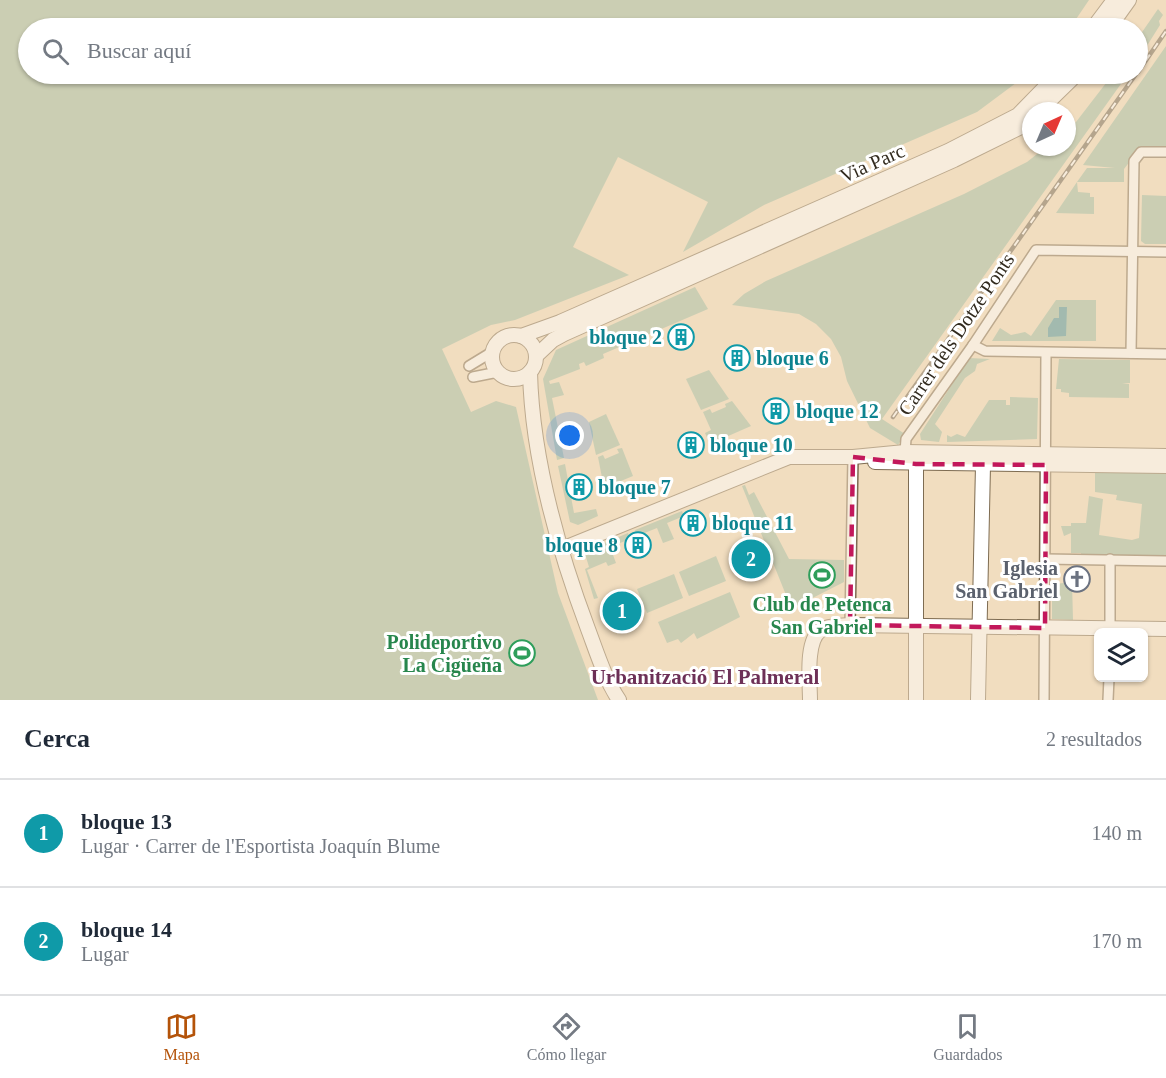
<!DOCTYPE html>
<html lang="es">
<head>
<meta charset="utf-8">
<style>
  body { margin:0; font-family:"Times New Roman",serif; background:#f2f2f3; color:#1f2937 }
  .controls { position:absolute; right:18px; bottom:18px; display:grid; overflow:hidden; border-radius:9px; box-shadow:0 2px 4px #0004 }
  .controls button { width:54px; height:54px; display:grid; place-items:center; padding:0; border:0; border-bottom:2px solid #e0e1e3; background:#fff; color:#1f2937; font:30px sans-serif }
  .compass { position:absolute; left:1022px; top:102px; width:54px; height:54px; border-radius:50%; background:#fff; box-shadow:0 2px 4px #0004; rotate:44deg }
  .you { position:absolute; left:570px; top:436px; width:21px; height:21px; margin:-15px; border:4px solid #fff; border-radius:50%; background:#1a73e8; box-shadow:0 0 0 9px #1a73e833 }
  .badge { display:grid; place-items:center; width:39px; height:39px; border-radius:50%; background:#b45309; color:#fff; font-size:20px; font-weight:700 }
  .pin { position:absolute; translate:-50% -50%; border:3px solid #fff; box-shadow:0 2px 6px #0006 }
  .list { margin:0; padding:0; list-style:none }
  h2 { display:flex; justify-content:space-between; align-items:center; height:78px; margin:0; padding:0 24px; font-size:26px }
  h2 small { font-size:20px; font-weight:400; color:#747a83 }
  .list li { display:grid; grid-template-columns:39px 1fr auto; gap:18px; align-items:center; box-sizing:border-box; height:108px; padding:0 24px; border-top:2px solid #e0e1e3 }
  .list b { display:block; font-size:22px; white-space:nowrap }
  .list p { margin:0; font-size:20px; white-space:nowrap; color:#747a83 }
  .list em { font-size:20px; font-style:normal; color:#747a83 }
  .icon { flex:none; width:33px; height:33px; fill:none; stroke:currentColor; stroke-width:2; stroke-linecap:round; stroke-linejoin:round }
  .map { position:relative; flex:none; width:1166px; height:700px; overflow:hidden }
  .search { position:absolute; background:#fff; box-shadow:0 2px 4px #0004; left:18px; right:18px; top:18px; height:66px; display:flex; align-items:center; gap:15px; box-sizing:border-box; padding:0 21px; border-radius:33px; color:#747a83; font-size:22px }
  .sheet { height:294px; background:#fff }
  nav { display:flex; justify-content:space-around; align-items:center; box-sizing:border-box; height:84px; border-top:2px solid #e0e1e3; background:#fff; font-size:16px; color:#747a83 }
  nav a { display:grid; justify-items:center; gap:3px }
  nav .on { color:#b45309 }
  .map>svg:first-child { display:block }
  .green { fill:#9dbda5 }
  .water { fill:#44919b }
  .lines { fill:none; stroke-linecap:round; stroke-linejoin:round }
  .street-casing { stroke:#7e6c52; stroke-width:12 }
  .secondary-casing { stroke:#7e6c52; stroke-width:16 }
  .street { stroke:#fff; stroke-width:9 }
  .secondary { stroke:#fff; stroke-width:14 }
  .rail-casing { stroke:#6e6251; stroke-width:4.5 }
  .rail { stroke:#fff; stroke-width:2; stroke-dasharray:7; stroke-linecap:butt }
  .marked { fill:none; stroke:#c2185b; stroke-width:4.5; stroke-dasharray:12 8; stroke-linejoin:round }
  .labels { text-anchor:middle; stroke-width:6; stroke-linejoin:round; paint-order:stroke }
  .street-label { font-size:20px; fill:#322b1f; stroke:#fff }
  .culture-label { font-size:20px; font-weight:bold; fill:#0d838f; stroke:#fff; text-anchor:start }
  .worship-label { font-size:20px; font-weight:bold; fill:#5b616d; stroke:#fff; text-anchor:end }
  .leisure-label { font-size:20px; font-weight:bold; fill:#27864d; stroke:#fff }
  .neighbourhood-label { font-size:21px; font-weight:bold; fill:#6d3057; stroke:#fff }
</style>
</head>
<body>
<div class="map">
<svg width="1166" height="700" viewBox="0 0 1166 700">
  <rect width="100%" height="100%" fill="#f1ddbf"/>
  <g class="green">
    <polygon points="0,0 1089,0 1070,28 28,28 28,74 1028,74 977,112 764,205 683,252 708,202 618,157 573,247 629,275 515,320 491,325 442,349 471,412 496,401 516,407 558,593 598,700 0,700"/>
    <polygon points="1158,9 1163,15 1159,21 1160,25 1138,60 1138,38"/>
    <polygon points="1166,46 1166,147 1141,147 1124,169 1124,182 1077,182 1087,168 1115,168 1083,165"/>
    <polygon points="1113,74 1128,74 882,419 905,434 898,445 870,428 847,381 841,357 831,339 816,324 799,314 732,305 744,294 766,281 964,194 1027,162 1046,147 1067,147 1067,129 1076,122"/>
    <polygon points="1077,182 1078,192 1090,193 1090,197 1094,197 1094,214 1056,213"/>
    <polygon points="1142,195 1166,196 1166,244 1145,244 1141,241"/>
    <polygon points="695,287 708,309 603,354 604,358 586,366 584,362 579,364 580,369 549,381 550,384 559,382 564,395 552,398 564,458 557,460 543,379 556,350"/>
    <polygon points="1056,300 1096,300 1096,341 992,341 1000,328 1011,335 1025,332 1031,336"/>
    <polygon points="969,358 990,359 977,364 975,371 965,378 935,424 942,432 939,442 921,440 920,434"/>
    <polygon points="1059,359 1130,360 1130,383 1122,383 1129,384 1129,398 1069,397 1069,393 1061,392 1061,389 1056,389"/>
    <polygon points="709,370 729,399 701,410 686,379"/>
    <polygon points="1010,397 1038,398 1037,439 947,442 947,435 951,437 957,434 965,437 989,400 1006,400 1006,405 1010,405"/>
    <polygon points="732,401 751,426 710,444 705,433 711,430 703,412 710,409 712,413 726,407 725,404"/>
    <polygon points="606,414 620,445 596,455 589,422"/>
    <polygon points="622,448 633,476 604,488 598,457 603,455 605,459 619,453 617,449"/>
    <polygon points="565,464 574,513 596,509 598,516 578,525 570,522 558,466"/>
    <polygon points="1095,469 1166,470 1166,559 1081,557 1081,553 1071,553 1071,533 1064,536 1061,526 1071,526 1071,523 1086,523 1089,496 1103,499 1099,535 1132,540 1139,538 1142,504 1116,500 1117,495 1095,492"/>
    <polygon points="745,485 749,495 754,492 789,559 844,560 844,582 787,611 781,597 786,595 742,486"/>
    <polygon points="682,511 684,516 667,523 674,539 663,543 657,528 637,536 635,530"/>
    <polygon points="628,533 630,539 610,547 616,563 608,566 606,562 587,570 598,598 594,599 585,569 589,567 586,557 581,559 581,553"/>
    <polygon points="716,556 726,581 689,596 679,572"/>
    <polygon points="674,574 683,598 647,613 637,589"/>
    <polygon points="1072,582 1073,620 1052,619 1052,588 1055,588 1055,584"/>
    <polygon points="730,592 740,617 697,639 694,633 681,643 678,639 667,643 658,622"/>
  </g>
  <polygon class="water" points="1059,307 1067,307 1066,336 1048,337 1048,328 1054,318 1059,318"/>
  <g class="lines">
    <g class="street-casing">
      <g id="street">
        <polyline points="973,345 985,351 1166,354"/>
        <polyline points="1131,353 1134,161 1141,152 1166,152"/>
        <polyline points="469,366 492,352"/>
        <polyline points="473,377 498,372"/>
        <polyline points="905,452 906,439 973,345 1036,250 1166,252"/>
        <polyline points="1045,559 1166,561"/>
        <polyline points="850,625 853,457"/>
        <polyline points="1110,632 1110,559"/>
        <polyline points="1044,700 1046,353"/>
        <polyline points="1108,700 1109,678"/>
      </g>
    </g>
    <g class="secondary-casing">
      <g id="secondary">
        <polyline points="1093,28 1114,0"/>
        <polyline points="1109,28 1129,0"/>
        <polyline points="1039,111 1077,74"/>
        <circle cx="514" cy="357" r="22"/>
        <polyline points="521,336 560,322 948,151 1018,115 1058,74"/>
        <polyline points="536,356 553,340 564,334 954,160 1025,125 1031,119"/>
        <path d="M530,372C532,458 558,549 588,629C597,653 605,679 619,700"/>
        <polyline points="911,458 916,464 916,700"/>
        <polyline points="875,462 1166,466"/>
        <polyline points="562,549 789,457 853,457 905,452 1166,456"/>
        <path d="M810,700C810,683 805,640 821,630C829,625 841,626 850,625L1166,629"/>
        <polyline points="978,700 983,465"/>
      </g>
    </g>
    <use href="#street" class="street"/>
    <use href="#secondary" class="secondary"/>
    <g class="rail-casing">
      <g id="rail">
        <polyline points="1138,72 1166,31"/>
        <polyline points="893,417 1136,74"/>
      </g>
    </g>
    <use href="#rail" class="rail"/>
  </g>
  <path d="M0 0H1166V700H0ZM853,457L916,464L1046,465L1045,628L850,625Z" fill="#f1ddbf" fill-opacity=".55" fill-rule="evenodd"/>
  <path class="marked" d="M853,457L916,464L1046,465L1045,628L850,625Z"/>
  <defs>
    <g id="building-ring" transform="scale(1.35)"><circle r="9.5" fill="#fff" stroke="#0f9aa8" stroke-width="1.5"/><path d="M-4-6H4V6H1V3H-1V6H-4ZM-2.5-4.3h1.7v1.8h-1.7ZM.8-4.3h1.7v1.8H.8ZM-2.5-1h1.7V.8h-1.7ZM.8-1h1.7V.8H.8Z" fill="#0f9aa8"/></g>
    <g id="stadium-ring" transform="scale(1.35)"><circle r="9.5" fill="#fff" stroke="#2e9e5b" stroke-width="1.5"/><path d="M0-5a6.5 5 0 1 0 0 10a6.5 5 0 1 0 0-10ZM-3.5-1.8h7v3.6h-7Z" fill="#2e9e5b"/></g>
    <g id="church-ring" transform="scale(1.35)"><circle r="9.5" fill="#fff" stroke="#6b7280" stroke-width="1.5"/><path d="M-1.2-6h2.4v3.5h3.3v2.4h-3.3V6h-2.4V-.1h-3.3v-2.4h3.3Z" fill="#6b7280"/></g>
  </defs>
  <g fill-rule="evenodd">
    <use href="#building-ring" x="681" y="337"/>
    <use href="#building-ring" x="737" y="358"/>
    <use href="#building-ring" x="776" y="411"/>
    <use href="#building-ring" x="691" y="445"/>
    <use href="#building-ring" x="579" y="487"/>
    <use href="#building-ring" x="693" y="523"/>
    <use href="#building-ring" x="638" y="545"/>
    <use href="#stadium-ring" x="822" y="575"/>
    <use href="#church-ring" x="1077" y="579"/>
    <use href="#stadium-ring" x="522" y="653"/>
  </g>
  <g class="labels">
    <g class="street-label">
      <text transform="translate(872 163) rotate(-24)" y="7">Via Parc</text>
      <text transform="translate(956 334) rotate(-56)" y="7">Carrer dels Dotze Ponts</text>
    </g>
    <g class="culture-label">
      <text x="662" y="344" text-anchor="end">bloque 2</text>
      <text x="756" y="365">bloque 6</text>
      <text x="796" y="418">bloque 12</text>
      <text x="710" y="452">bloque 10</text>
      <text x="598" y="494">bloque 7</text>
      <text x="712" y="530">bloque 11</text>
      <text x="618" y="552" text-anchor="end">bloque 8</text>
    </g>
    <g class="worship-label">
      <text x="1058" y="575">Iglesia<tspan x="1058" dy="23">San Gabriel</tspan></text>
    </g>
    <g class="leisure-label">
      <text x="822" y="611">Club de Petenca<tspan x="822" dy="23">San Gabriel</tspan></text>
      <text x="502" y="649" text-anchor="end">Polideportivo<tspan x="502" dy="23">La Cigüeña</tspan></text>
    </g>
    <g class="neighbourhood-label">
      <text x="705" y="684">Urbanització El Palmeral</text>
    </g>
  </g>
</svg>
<div class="controls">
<button><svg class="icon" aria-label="layers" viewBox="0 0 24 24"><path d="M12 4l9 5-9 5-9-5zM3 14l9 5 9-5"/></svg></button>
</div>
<svg class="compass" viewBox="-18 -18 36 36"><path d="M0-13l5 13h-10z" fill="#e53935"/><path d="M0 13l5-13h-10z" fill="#747a83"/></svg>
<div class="you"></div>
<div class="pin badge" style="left:622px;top:611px;background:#0f9aa8">1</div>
<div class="pin badge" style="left:751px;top:559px;background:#0f9aa8">2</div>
<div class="search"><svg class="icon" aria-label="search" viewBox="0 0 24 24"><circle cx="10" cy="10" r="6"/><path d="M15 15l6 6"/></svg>Buscar aquí</div>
</div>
<section class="sheet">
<h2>Cerca<small>2 resultados</small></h2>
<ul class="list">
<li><span class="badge" style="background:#0f9aa8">1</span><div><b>bloque 13</b><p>Lugar · Carrer de l'Esportista Joaquín Blume</p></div><em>140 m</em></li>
<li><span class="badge" style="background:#0f9aa8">2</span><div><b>bloque 14</b><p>Lugar</p></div><em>170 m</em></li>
</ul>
</section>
<nav>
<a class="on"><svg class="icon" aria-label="map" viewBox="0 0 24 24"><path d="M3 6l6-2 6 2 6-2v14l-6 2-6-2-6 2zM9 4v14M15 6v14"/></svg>Mapa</a>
<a><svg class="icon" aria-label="directions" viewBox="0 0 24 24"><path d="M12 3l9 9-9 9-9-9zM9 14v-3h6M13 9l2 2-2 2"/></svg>Cómo llegar</a>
<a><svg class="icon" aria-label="saved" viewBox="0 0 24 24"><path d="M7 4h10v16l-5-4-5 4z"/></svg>Guardados</a>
</nav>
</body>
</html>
